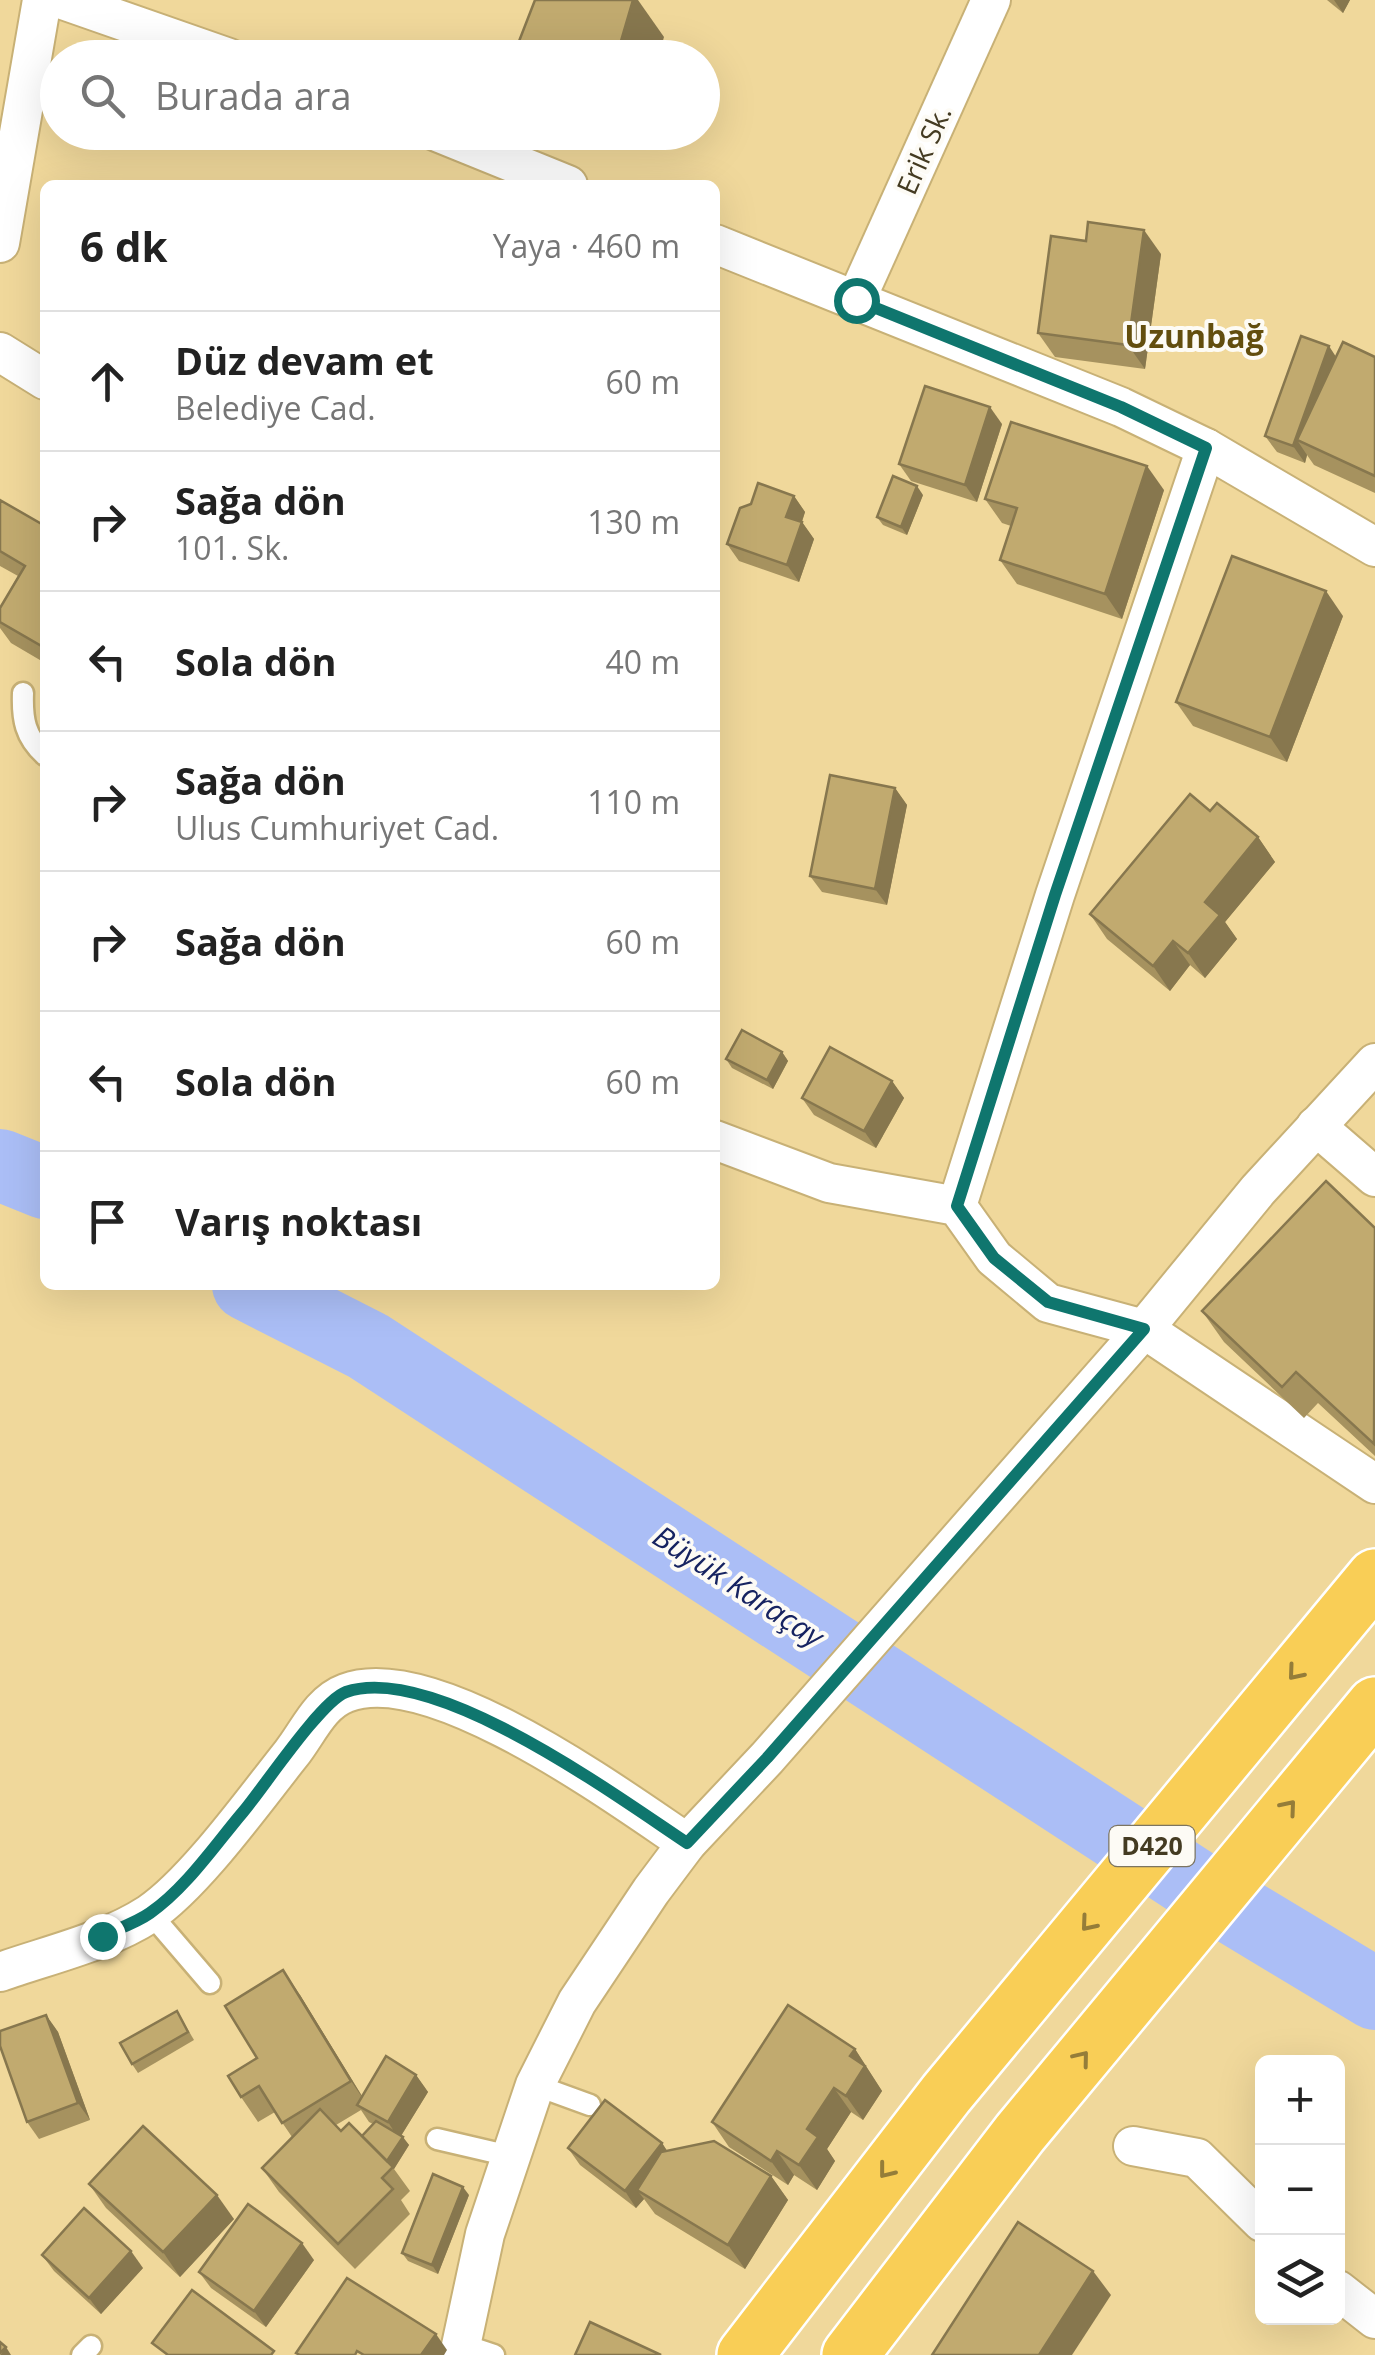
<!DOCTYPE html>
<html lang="tr">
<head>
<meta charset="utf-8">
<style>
  body { margin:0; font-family:"Open Sans",sans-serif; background:#f2f2f2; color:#222 }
  .controls { position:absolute; right:30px; bottom:30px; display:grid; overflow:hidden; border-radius:15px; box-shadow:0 10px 40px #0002 }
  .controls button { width:90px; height:90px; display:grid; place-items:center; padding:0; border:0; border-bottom:2px solid #e0e0e0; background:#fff; color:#222; font:50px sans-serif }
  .stop { position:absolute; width:30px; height:30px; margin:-22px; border:8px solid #0f766e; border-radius:50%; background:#fff }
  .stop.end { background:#0f766e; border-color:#fff; box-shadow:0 2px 10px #0008 }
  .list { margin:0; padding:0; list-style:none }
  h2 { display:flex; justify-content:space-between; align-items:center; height:130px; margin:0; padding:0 40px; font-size:42px }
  h2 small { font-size:32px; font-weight:400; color:#767676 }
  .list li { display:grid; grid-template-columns:65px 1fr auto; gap:30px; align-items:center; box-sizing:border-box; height:140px; padding:0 40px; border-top:2px solid #e0e0e0 }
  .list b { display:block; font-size:38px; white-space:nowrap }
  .list p { margin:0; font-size:32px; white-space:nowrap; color:#767676 }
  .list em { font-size:32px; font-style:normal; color:#767676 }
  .icon { flex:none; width:55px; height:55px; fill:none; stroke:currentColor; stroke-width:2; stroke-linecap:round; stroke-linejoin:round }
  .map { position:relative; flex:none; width:1375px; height:2355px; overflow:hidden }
  .search { position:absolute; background:#fff; box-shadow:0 10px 40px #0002; left:40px; top:40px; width:680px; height:110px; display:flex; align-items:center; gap:25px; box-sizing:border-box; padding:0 35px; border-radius:55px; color:#767676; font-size:38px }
  .panel { position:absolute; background:#fff; box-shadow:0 10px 40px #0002; left:40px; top:180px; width:680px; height:1110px; border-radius:15px }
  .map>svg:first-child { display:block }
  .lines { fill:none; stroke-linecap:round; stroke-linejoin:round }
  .river { stroke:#abbef6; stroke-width:72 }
  .lane-casing { stroke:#c8b176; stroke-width:25 }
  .street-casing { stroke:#c8b176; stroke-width:42 }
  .highway-casing { stroke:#fff; stroke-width:60 }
  .lane { stroke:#fff; stroke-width:20 }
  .street { stroke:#fff; stroke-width:38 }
  .highway { stroke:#f9ce56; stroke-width:55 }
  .wall { fill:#a6925f; fill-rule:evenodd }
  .shaded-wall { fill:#87774e }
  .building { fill:#c1aa6f; stroke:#87774e; stroke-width:2.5 }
  .oneway { stroke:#957d39 }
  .route { stroke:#0f766e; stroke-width:12 }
  .labels { text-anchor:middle; stroke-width:8; stroke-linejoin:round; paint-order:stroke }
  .shield { fill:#fdfbf5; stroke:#7c7561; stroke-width:2.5 }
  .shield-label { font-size:25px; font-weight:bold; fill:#443b22 }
  .street-label { font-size:28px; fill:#443b22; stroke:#fdfbf5 }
  .water-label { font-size:30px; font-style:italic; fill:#162361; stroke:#fdfbf5 }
  .quarter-label { font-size:32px; font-weight:bold; fill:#634e0e; stroke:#fdfbf5 }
</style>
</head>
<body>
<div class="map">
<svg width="1375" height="2355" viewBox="0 0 1375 2355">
  <rect width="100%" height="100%" fill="#f0d89b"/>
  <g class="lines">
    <g class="river">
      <polyline points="0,1165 45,1183"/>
      <polyline points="248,1285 368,1346 1214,1897 1375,1994"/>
    </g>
    <g class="lane-casing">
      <g id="lane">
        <path d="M23,693C22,719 25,737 45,755"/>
        <polyline points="150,1913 210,1983"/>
        <polyline points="535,2085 590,2105"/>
        <polyline points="437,2139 510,2156"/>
        <polyline points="461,2344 494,2355"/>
        <polyline points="82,2355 91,2346"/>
      </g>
    </g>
    <g class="street-casing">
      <g id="street">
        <polyline points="63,0 229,58"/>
        <polyline points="437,132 568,185"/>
        <polyline points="0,243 42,0"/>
        <polyline points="715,244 1121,407 1206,448 1375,547"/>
        <polyline points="856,300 991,0"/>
        <polyline points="0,352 45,380"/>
        <polyline points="1316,1126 1375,1177"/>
        <polyline points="715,1140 829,1183 957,1206 994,1258 1048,1303 1144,1329 1375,1484"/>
        <polyline points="957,1206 1055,895 1206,448"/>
        <path d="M0,1972C48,1955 106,1942 149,1914C195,1883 255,1799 291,1754C308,1733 319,1703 346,1693C432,1660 617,1796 687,1843"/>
        <polyline points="1133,2146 1197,2158 1262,2222"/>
        <polyline points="1338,2290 1375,2319"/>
        <polyline points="459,2355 485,2234 535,2085 577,2002 651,1891 687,1843 767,1758 1144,1329 1258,1190 1375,1063"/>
      </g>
    </g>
    <g class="highway-casing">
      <g id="highway">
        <polyline points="745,2355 946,2094 1375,1577"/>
        <polyline points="850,2355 1020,2133 1375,1705"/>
      </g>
    </g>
    <use href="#lane" class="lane"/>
    <use href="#street" class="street"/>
    <use href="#highway" class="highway"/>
  </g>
  <g class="wall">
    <polygon points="1327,0 1350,0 1343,13"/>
    <polygon points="613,132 635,132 631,144"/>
    <polygon points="1161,254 1145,369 1055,357 1038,333"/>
    <polygon points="1336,357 1375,357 1375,493 1314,465 1307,455 1305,463 1277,452 1265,436"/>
    <polygon points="1002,424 977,502 911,481 899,464"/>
    <polygon points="1164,490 1122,619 1017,584 1000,560 1011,526 1002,523 985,499"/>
    <polygon points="923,495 907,535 883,525 877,517"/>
    <polygon points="794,496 805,512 802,522 814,539 799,582 739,561 727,544"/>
    <polygon points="0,500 45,526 45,663 11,643 0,628 0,608 18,576 0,566"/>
    <polygon points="1343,616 1287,762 1193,726 1176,702"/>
    <polygon points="895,788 907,805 887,905 822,892 810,876"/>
    <polygon points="1210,811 1258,837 1275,862 1225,922 1237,939 1205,978 1190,965 1170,991 1107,939 1090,914"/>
    <polygon points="782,1052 788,1061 773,1089 732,1068 726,1059"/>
    <polygon points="892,1081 904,1098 876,1148 814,1115 802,1098"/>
    <polygon points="1375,1228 1375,1456 1318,1403 1304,1418 1224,1342 1202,1311"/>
    <path d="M300,1995L362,2096L416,2075L428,2092L401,2136L409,2145L394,2169L410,2191L401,2200L410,2214L355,2269L279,2192L262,2168L292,2137L275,2112L258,2122L241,2097L257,2058ZM361,2110L369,2122L373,2124L362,2136L341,2131L336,2125Z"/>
    <polygon points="177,2011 194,2040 138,2073 132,2064"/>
    <polygon points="46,2015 58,2032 90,2120 39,2139 27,2122"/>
    <polygon points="855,2049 882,2091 863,2120 851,2112 827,2149 835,2161 817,2190 794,2175 788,2185 729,2147 712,2122"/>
    <polygon points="662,2143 667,2151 771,2176 788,2200 745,2269 655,2214 644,2199 636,2208 580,2165 568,2148"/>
    <polygon points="89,2184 234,2219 180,2277 106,2208"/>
    <polygon points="469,2195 438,2274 408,2261 402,2253"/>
    <polygon points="42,2255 143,2268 101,2314 54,2271"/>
    <polygon points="314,2260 266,2327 211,2288 199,2272"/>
  </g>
  <g class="shaded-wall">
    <polygon points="633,0 638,0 664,37 658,58 616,58"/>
    <polygon points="1334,0 1350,0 1343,13"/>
    <polygon points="624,132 635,132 631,144"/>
    <polygon points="1144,230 1161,254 1145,369 1128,345"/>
    <polygon points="1329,346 1340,363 1297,440 1307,455 1305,463 1293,446"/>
    <polygon points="990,407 1002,424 977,502 965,485"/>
    <polygon points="1147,466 1164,490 1122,619 1105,594"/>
    <polygon points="917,486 923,495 907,535 901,527"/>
    <polygon points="794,496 805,512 798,533 786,517"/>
    <polygon points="802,522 814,539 799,582 787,565"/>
    <polygon points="1326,591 1343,616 1287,762 1270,737"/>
    <polygon points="895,788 907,805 887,905 875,889"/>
    <polygon points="1258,837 1275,862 1225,922 1237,939 1205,978 1188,953 1205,902"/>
    <polygon points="1173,941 1190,965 1170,991 1153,966"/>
    <polygon points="782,1052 788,1061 773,1089 767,1080"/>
    <polygon points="892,1081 904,1098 876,1148 864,1131"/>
    <polygon points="283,1970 300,1995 368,2106 351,2081"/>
    <polygon points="46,2015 58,2032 90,2120 78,2103"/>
    <polygon points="855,2049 882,2091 863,2120 846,2096 850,2056"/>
    <polygon points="416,2075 428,2092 399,2139 388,2122"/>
    <polygon points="834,2088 851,2112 827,2149 835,2161 817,2190 799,2165 807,2129"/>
    <polygon points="403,2137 409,2145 394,2169 386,2164"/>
    <polygon points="662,2143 673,2160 637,2190 644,2199 636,2208 625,2191"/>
    <polygon points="777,2151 794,2175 788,2185 771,2161"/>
    <polygon points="771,2176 788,2200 745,2269 728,2245"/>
    <polygon points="463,2187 469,2195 438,2274 432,2265"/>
    <polygon points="217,2195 234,2219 180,2277 163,2252"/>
    <polygon points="302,2243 314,2260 266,2327 254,2311"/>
    <polygon points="131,2251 143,2268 101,2314 89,2298"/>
    <polygon points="1093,2271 1111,2295 1072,2355 1039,2355"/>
    <polygon points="436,2334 447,2350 444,2355 421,2355"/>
    <polygon points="6,2347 11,2355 0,2355"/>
  </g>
  <g class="building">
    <polygon points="535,0 633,0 616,58 531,58 516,49"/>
    <polygon points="1088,222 1144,230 1128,345 1038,333 1051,236 1086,241"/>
    <polygon points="1301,336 1329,346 1293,446 1265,436"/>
    <polygon points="1343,342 1375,357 1375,476 1297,440"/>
    <polygon points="925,386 990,407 965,485 899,464"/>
    <polygon points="1011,422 1147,466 1105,594 1000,560 1017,508 985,499"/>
    <polygon points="893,476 917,486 901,527 877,517"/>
    <polygon points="758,483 794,496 786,517 802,522 787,565 727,544 740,508 751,504"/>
    <polygon points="0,500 45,526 45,648 0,622 0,608 25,566 0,551"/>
    <polygon points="1232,556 1326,591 1270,737 1176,702"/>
    <polygon points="830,775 895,788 875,889 810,876"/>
    <polygon points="1190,794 1210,811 1217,803 1258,837 1205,902 1220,915 1188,953 1173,941 1153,966 1090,914"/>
    <polygon points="742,1030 782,1052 767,1080 726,1059"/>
    <polygon points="830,1047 892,1081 864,1131 802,1098"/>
    <polygon points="1326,1181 1375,1228 1374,1444 1296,1372 1282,1387 1202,1311"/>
    <polygon points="283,1970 351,2081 282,2123 259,2086 241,2097 228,2076 257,2058 225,2006"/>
    <polygon points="788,2005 855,2049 850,2056 865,2066 846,2096 834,2088 807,2129 818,2137 799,2165 777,2151 771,2161 712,2122"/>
    <polygon points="177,2011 188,2032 132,2064 120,2043"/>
    <polygon points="46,2015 78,2103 27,2122 0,2046 0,2031"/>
    <polygon points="386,2056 416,2075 388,2122 357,2105"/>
    <polygon points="605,2100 662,2143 625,2191 568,2148"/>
    <polygon points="320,2109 341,2131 349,2123 393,2167 382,2178 393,2189 338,2244 262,2168"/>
    <polygon points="376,2121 403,2137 387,2161 362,2136"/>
    <polygon points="143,2126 217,2195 163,2252 89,2184"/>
    <polygon points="714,2141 771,2176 728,2245 637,2190 661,2152"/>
    <polygon points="433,2174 463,2187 432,2265 402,2253"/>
    <polygon points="248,2204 302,2243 254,2311 199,2272"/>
    <polygon points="84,2208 131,2251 89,2298 42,2255"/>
    <polygon points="1018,2222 1093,2271 1039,2355 932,2355"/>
    <polygon points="347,2278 436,2334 421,2355 364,2355 357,2351 355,2355 300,2355 296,2353"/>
    <polygon points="192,2290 274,2351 271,2355 168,2355 152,2343"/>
    <polygon points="590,2322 661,2355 575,2355"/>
    <polygon points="0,2342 6,2347 0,2353"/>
  </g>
  <defs><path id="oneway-chevron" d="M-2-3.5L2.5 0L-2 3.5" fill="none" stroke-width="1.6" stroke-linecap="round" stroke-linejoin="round" transform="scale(2.5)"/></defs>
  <g class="oneway">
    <use href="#oneway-chevron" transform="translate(1295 1673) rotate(130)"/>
    <use href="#oneway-chevron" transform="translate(1289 1807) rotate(-50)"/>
    <use href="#oneway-chevron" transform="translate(1088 1924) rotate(130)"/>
    <use href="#oneway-chevron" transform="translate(1082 2058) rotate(-51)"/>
    <use href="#oneway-chevron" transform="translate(886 2171) rotate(128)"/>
  </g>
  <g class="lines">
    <path class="route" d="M102,1936C117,1929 136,1923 150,1913C186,1888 215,1845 243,1812C264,1787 321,1701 346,1692C434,1662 616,1796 687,1843L767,1758L1144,1329L1048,1302L994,1258L957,1206L1055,895L1206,448L1121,407L856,300"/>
  </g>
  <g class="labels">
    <rect class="shield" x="1109.5" y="1826" width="85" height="40" rx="8"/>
    <g class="shield-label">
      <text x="1152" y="1855">D420</text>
    </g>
    <g class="street-label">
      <text transform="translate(924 150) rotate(-66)" y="10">Erik Sk.</text>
    </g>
    <g class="water-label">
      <text transform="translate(738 1587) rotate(33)" y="10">Büyük Karaçay</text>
    </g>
    <g class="quarter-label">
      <text x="1194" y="348">Uzunbağ</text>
    </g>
  </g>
</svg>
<div class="controls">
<button>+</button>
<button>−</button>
<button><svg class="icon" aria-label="layers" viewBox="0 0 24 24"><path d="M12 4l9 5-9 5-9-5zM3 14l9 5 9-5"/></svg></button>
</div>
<div class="stop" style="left:856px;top:300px"></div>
<div class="stop end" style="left:102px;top:1936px"></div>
<div class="search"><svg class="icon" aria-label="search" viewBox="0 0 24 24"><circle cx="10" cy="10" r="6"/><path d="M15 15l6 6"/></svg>Burada ara</div>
<section class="panel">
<h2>6 dk<small>Yaya · 460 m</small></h2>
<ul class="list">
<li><svg class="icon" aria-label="ahead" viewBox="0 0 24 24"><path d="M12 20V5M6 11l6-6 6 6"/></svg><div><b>Düz devam et</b><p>Belediye Cad.</p></div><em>60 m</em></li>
<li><svg class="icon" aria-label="right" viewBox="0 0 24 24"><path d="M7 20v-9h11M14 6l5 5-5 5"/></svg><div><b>Sağa dön</b><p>101. Sk.</p></div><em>130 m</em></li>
<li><svg class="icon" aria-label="left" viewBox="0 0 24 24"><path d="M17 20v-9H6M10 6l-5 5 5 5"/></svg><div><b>Sola dön</b></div><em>40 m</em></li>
<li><svg class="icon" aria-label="right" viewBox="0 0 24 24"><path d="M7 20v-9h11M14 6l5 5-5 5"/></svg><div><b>Sağa dön</b><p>Ulus Cumhuriyet Cad.</p></div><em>110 m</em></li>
<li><svg class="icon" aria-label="right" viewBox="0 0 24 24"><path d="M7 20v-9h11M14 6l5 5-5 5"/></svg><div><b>Sağa dön</b></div><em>60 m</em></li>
<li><svg class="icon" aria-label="left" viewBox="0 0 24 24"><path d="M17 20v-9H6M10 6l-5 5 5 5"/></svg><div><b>Sola dön</b></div><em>60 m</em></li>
<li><svg class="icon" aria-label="arrive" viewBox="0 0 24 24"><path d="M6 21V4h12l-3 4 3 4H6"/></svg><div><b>Varış noktası</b></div></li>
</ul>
</section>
</div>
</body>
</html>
